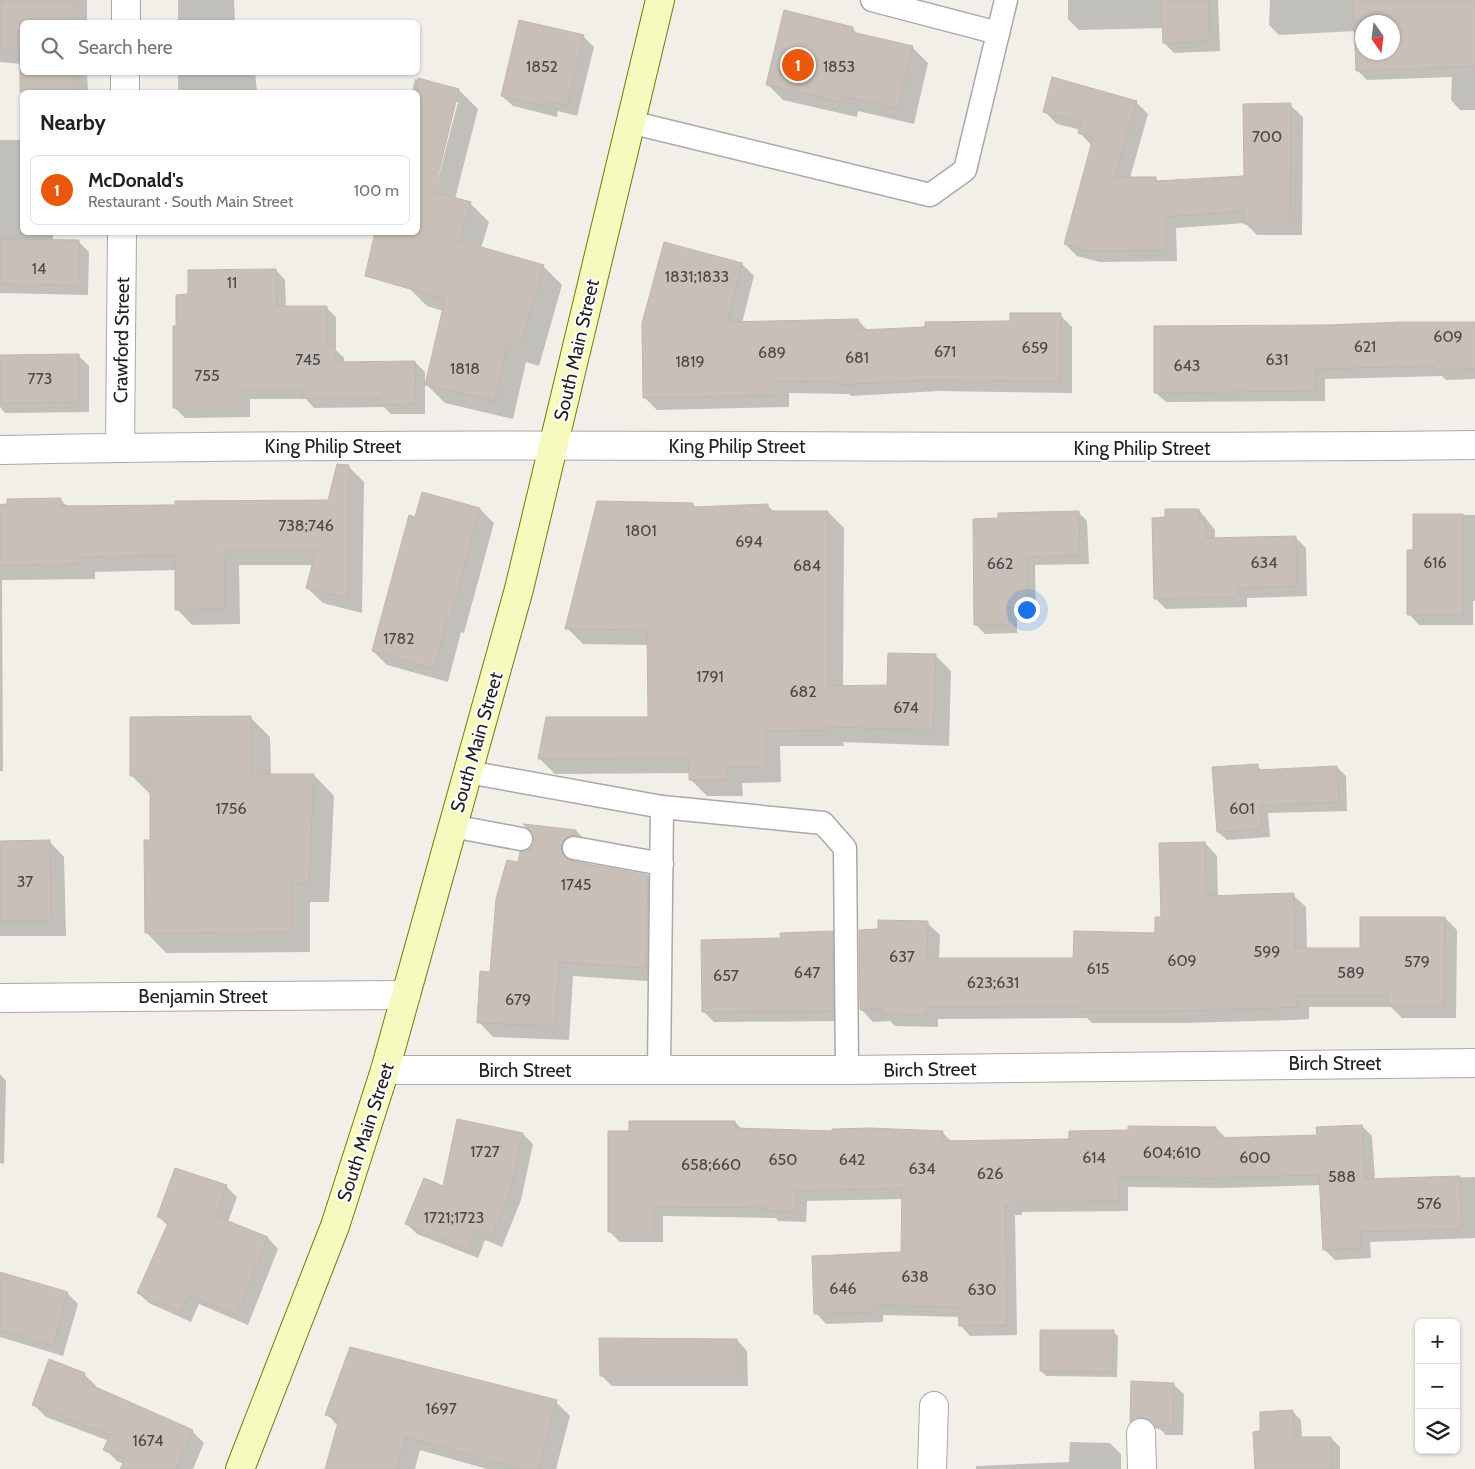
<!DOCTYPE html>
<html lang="en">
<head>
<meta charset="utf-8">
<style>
  body { margin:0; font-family:Cabin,sans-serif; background:#f6f6f6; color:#202124 }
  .controls { position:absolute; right:15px; bottom:15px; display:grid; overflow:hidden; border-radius:8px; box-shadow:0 1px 4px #0004 }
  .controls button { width:45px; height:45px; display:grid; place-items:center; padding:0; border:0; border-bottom:1px solid #e0e0e0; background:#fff; color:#202124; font:25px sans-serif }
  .compass { position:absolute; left:1355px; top:15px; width:45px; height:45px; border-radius:50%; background:#fff; box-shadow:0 1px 4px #0004; rotate:166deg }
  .you { position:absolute; left:1026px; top:609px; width:18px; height:18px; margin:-12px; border:4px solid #fff; border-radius:50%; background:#1a73e8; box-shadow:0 0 0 8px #1a73e833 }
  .badge { display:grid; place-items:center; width:32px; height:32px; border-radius:50%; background:#ea580c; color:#fff; font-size:16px; font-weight:700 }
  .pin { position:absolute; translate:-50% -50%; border:2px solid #fff; box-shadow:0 1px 5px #0006 }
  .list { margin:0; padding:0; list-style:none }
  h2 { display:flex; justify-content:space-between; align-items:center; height:65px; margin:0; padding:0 20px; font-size:21px }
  h2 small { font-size:16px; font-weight:400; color:#757577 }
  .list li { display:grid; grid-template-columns:32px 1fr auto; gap:15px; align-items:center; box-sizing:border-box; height:70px; margin:0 10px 10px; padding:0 10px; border:1px solid #e0e0e0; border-radius:8px }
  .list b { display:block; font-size:19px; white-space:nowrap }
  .list p { margin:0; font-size:16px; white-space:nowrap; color:#757577 }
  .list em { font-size:16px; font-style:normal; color:#757577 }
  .icon { flex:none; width:28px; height:28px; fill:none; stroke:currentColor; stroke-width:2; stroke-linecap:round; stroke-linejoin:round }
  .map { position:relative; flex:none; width:1475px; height:1469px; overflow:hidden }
  .search { position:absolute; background:#fff; box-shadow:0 1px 4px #0004; left:20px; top:20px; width:400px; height:55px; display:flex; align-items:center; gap:12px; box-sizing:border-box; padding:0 18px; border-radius:8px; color:#757577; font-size:19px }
  .panel { position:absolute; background:#fff; box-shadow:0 1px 4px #0004; left:20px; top:90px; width:400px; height:145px; border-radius:8px }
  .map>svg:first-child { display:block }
  .shadow { fill:#0003; fill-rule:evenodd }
  .building { fill:#c7bfb8; stroke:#c4b6ab; fill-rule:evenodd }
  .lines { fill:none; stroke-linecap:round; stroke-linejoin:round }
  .lane-casing { stroke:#a9a9a9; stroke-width:25 }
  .street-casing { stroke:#a9a9a9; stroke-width:30 }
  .secondary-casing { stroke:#707d05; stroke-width:30 }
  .lane { stroke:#fff; stroke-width:22 }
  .street { stroke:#fff; stroke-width:28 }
  .secondary { stroke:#f7fabf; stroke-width:28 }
  .labels { text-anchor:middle; stroke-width:4; stroke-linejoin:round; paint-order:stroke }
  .number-label { font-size:16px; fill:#4b4948 }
  .street-label { font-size:19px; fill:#222; stroke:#fff }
</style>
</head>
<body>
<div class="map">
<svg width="1475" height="1469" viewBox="0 0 1475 1469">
  <rect width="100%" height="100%" fill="#f2efe9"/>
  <g class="shadow">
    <polygon points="0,0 87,0 87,22 22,22 22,72 87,72 88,92 22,92 21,96 21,64 0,62"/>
    <polygon points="178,0 234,0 235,22 178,22"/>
    <polygon points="1068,0 1218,0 1220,51 1174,53 1164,43 1163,28 1079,30 1068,19"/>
    <path d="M1270,0H1475V110H1460L1451,100L1452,77L1367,80L1357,70L1356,31L1279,35L1269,25ZM1362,22H1392V52H1362Z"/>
    <polygon points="852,28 860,36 913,48 928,63 914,124 858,111 857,117 783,100 767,84"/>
    <polygon points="583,36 594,47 577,116 558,111 557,117 513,106 502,96"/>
    <polygon points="178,72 255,72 257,92 178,92"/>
    <path d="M415,79L459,90L478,109L455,199L470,203L489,222L481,248L543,266L562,285L539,366L526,362L513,419L445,403L426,384L443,311L427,306L408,287L418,232V92H412ZM455,102H458L433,198L431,197Z"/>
    <polygon points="1136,102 1148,114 1130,178 1155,178 1159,182 1245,177 1290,105 1303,117 1302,235 1257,235 1245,223 1176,228 1177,261 1100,262 1077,256 1065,244 1092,146 1080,133 1081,130 1057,124 1045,112"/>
    <polygon points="0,140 22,140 22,232 53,232 53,241 78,241 89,252 88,295 0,293"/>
    <polygon points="664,244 742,264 754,276 742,323 858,320 868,331 1011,323 1060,315 1072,327 1072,393 939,391 851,396 849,394 789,393 789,407 657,410 645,398"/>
    <polygon points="276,270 285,280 286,307 326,307 336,317 336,350 344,358 344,363 415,362 425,372 425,414 391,414 384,407 314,408 306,399 250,399 250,417 185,418 175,408 177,327 189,296"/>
    <polygon points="1475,323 1475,379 1446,380 1442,376 1325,379 1325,401 1166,402 1155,392"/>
    <polygon points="0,356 79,356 89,366 89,412 5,413 0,407"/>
    <polygon points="348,466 364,482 362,613 323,603 307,588 313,565 239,565 240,624 192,625 177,609 176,570 95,572 95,579 2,580 3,771 0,771 0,504 61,500 68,507 329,501"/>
    <polygon points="423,494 480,509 494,523 464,633 461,632 448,682 387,665 373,651"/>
    <polygon points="692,504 696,508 767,505 774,512 828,512 844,528 843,687 888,686 935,655 951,671 949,746 843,742 844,746 780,746 781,782 742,783 743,796 707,796 691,780 691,773 555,774 539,758 649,718 648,645 583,644 567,628"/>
    <polygon points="1199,510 1215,530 1215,539 1295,537 1306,548 1307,596 1247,598 1247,607 1166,609 1155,598 1166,518"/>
    <polygon points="1078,512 1087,521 1089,564 1035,565 1036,616 1017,616 1017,633 985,634 976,625 1000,519"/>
    <polygon points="1414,515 1475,515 1475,601 1473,601 1473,625 1419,625 1409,614 1414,551"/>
    <polygon points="250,717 270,737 271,775 314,775 334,796 329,902 310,902 310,952 166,953 146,932 152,841 151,795 131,775"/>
    <polygon points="1257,766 1263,771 1337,767 1346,776 1347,811 1268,813 1270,837 1227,840 1218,832"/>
    <polygon points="576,831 591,845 579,854 575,861 647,876 662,891 661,982 573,976 569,1040 493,1037 479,1022 520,863"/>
    <polygon points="49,841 64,857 66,936 0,936 0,842"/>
    <polygon points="1205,843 1217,856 1218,897 1293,895 1306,907 1307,949 1362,950 1445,918 1457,930 1456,1018 1402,1018 1391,1007 1309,1007 1309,1019 1293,1020 1183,1023 1092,1023 1087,1018 938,1019 938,1027 895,1026 890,1021 873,1022 861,1009 879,930 927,923 940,935 939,959 1075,959 1156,935 1162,918"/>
    <polygon points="832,932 843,943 843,1021 714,1022 703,1011 782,939"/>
    <polygon points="0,1074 6,1081 4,1164 0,1163"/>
    <polygon points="458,1120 523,1134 533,1144 521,1200 502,1247 485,1240 478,1258 417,1234 407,1224 444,1188"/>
    <polygon points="735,1122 742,1129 833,1133 942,1132 952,1142 1071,1140 1216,1128 1227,1139 1318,1136 1362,1126 1372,1136 1375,1180 1475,1177 1475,1238 1370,1242 1371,1258 1335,1260 1324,1249 1321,1185 1221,1188 1128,1187 1128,1211 1022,1212 1022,1215 1015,1215 1017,1335 970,1336 960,1325 960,1317 883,1315 883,1322 826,1324 816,1313 902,1253 903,1199 807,1201 806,1222 778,1221 776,1218 663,1216 663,1242 620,1242 610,1232 631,1132"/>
    <polygon points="176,1169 227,1187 237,1197 228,1222 268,1238 278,1249 248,1325 199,1304 191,1322 149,1303 138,1293 168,1226 159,1217"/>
    <polygon points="0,1273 67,1293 78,1304 63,1356 0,1337"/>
    <polygon points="1113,1332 1118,1336 1117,1377 1046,1376 1041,1371"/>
    <polygon points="737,1340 747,1351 748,1386 612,1386 601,1375"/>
    <polygon points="84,1374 96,1386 95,1388 192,1431 204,1443 193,1469 122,1469 124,1464 117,1461 105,1449 109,1441 46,1417 34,1405"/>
    <polygon points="1132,1383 1173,1384 1184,1394 1183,1435 1166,1435 1161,1430 1152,1427 1142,1432 1131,1422"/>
    <polygon points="556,1402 570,1416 556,1469 487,1469 420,1450 415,1469 326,1469 338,1426 327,1414"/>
    <polygon points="1292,1411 1301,1420 1302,1438 1331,1438 1340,1447 1340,1469 1257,1469 1262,1432"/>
    <polygon points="1070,1442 1110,1443 1121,1454 1121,1469 976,1469 976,1466 1069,1462"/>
  </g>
  <g class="building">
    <polygon points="0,0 74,0 74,22 22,22 22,72 74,72 74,92 20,92 20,50 0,50"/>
    <polygon points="1161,0 1208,0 1210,41 1163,43"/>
    <path d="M1353,0H1475V66L1356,71ZM1362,22H1392V52H1362Z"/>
    <polygon points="784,10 853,27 852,32 913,46 898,109 843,96 841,102 766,85"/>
    <polygon points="519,20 584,35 567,106 548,101 547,107 501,96"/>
    <polygon points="1052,77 1137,101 1115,177 1156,177 1156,181 1244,176 1243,104 1291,103 1290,224 1244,224 1244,211 1165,217 1165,250 1086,251 1064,244 1093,138 1078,133 1081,122 1043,112"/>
    <polygon points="418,78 459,89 434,192 471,202 460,241 544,265 520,348 507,344 495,401 425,385 445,299 365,276 375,232 418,232"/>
    <polygon points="0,239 79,240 79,285 0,284"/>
    <polygon points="664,242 742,263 727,322 858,319 858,330 925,327 925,322 1010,321 1010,313 1061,313 1060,381 926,380 838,385 838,382 778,381 778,395 643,398 642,323"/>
    <polygon points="276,269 277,306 327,306 327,347 335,347 335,362 415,361 416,404 379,405 379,398 303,398 303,390 240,390 240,408 173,408 173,326 176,326 176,295 188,294 188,270"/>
    <polygon points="1401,322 1475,322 1475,369 1434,370 1434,366 1315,369 1315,391 1154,393 1154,326 1328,325"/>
    <polygon points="79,354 79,402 0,403 0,355"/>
    <polygon points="337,464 349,465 348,598 306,588 316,550 224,550 225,609 175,610 175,555 80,557 80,564 0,565 0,506 7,506 7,499 61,498 61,506 175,505 175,501 328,500"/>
    <polygon points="422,492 480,508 450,620 447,619 434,669 372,651 409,515 415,517"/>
    <polygon points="597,501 693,503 693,507 768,504 768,511 828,511 828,686 887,685 888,653 936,654 933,730 828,727 828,730 765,731 765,767 727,767 727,780 689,780 689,758 538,759 546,717 648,717 647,630 565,629"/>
    <polygon points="1165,509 1199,509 1199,519 1205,518 1206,538 1296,536 1297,586 1237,588 1237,597 1154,599 1152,518 1165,517"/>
    <polygon points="1079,511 1080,555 1027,557 1028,607 1008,608 1009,625 974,625 973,519 998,518 998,513"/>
    <polygon points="1413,514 1463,514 1463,615 1407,615 1407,550 1413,550"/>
    <polygon points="251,716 251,774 314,774 309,883 291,883 291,932 145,933 144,840 150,840 150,776 130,776 130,717"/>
    <polygon points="1258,764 1258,770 1337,766 1339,802 1260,805 1262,829 1217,832 1212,767"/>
    <polygon points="523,824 576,830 576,835 564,839 561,846 562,853 571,861 648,875 646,968 559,962 555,1026 477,1023 480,971 490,972 496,899 507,860 518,862 520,852 531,848 534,842 533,834"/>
    <polygon points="50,840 51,921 0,921 0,841"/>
    <polygon points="1205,842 1206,896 1294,893 1295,948 1360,948 1360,917 1445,917 1444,1006 1388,1006 1388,995 1297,995 1297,1007 1279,1008 1169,1011 1078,1011 1079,1006 926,1007 926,1015 882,1014 882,1009 860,1010 859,930 878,929 878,920 928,921 927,958 1073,958 1074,931 1155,933 1155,917 1161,917 1159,843"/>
    <polygon points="833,931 833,1011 702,1012 701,940 781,938 780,933"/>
    <polygon points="457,1119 523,1133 511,1189 492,1237 475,1230 467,1249 405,1224 424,1178 443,1186"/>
    <polygon points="629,1121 735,1121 735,1128 832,1131 832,1129 870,1128 943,1131 942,1141 1069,1139 1069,1131 1128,1130 1128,1126 1216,1127 1216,1138 1317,1135 1316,1127 1362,1125 1365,1179 1460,1176 1462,1229 1360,1232 1361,1248 1323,1250 1319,1175 1210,1178 1118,1177 1118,1201 1012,1202 1012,1205 1005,1205 1007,1325 959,1326 958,1307 873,1305 873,1312 814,1314 812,1256 901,1252 902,1188 797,1191 796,1212 767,1211 767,1208 653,1207 653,1232 608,1232 608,1131 629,1131"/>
    <polygon points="175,1168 227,1185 216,1216 268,1237 237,1315 188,1295 181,1312 137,1293 169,1221 157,1217"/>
    <polygon points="0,1272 68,1292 53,1346 0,1330"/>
    <polygon points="1040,1330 1114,1330 1112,1372 1040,1371"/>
    <polygon points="599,1338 737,1339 738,1376 600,1376"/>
    <polygon points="350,1347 557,1400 539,1469 521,1469 406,1437 397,1469 325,1469 339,1419 325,1415"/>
    <polygon points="49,1359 85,1373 82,1381 193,1430 176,1469 120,1469 125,1459 103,1450 110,1435 32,1405"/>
    <polygon points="1131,1381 1174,1383 1173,1426 1154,1425 1149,1420 1141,1417 1130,1422"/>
    <polygon points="1293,1410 1294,1437 1331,1437 1332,1469 1255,1469 1253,1432 1260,1431 1260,1412"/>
  </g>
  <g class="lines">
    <g class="lane-casing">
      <g id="lane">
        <polyline points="872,0 998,33"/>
        <polyline points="630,122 930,195 965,170 1006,0"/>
        <polyline points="468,772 662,807 659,1071"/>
        <polyline points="662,807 823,823 845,848 847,1070"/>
        <polyline points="452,826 521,839"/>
        <polyline points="574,848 662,864"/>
      </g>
    </g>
    <g class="street-casing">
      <g id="street">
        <polyline points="126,22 126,0"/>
        <polyline points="125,92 125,72"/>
        <polyline points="120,447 122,232"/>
        <path d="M0,450C492,440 983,451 1475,445"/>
        <polyline points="0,998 406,995"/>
        <polyline points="385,1070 847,1070 1475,1063"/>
        <polyline points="1141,1433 1142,1469"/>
        <polyline points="932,1469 934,1406"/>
      </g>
    </g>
    <g class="secondary-casing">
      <polyline id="secondary" points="240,1469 335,1226 385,1070 519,589 660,0"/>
    </g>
    <use href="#lane" class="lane"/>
    <use href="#street" class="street"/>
    <use href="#secondary" class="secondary"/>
  </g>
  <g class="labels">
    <g class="number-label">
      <text x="542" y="72">1852</text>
      <text x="839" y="72">1853</text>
      <text x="1267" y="142">700</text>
      <text x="39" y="274">14</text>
      <text x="697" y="282">1831;1833</text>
      <text x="232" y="288">11</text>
      <text x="1448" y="342">609</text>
      <text x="1365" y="352">621</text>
      <text x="1035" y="353">659</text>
      <text x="945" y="357">671</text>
      <text x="772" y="358">689</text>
      <text x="857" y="363">681</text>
      <text x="308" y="365">745</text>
      <text x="1277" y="365">631</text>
      <text x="690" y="367">1819</text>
      <text x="1187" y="371">643</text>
      <text x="465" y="374">1818</text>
      <text x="207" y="381">755</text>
      <text x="40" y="384">773</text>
      <text x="306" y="531">738;746</text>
      <text x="641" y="536">1801</text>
      <text x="749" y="547">694</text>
      <text x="1264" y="568">634</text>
      <text x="1435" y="568">616</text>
      <text x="1000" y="569">662</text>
      <text x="807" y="571">684</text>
      <text x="399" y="644">1782</text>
      <text x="710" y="682">1791</text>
      <text x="803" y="697">682</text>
      <text x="906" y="713">674</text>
      <text x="231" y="814">1756</text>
      <text x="1242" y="814">601</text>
      <text x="25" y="887">37</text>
      <text x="576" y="890">1745</text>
      <text x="1267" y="957">599</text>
      <text x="902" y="962">637</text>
      <text x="1182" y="966">609</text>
      <text x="1417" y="967">579</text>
      <text x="1098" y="974">615</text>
      <text x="807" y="978">647</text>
      <text x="1351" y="978">589</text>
      <text x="726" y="981">657</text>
      <text x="993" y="988">623;631</text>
      <text x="518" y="1005">679</text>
      <text x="485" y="1157">1727</text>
      <text x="1172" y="1158">604;610</text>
      <text x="1094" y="1163">614</text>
      <text x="1255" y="1163">600</text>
      <text x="783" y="1165">650</text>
      <text x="852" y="1165">642</text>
      <text x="711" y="1170">658;660</text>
      <text x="922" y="1174">634</text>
      <text x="990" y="1179">626</text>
      <text x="1342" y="1182">588</text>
      <text x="1429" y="1209">576</text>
      <text x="454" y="1223">1721;1723</text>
      <text x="915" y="1282">638</text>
      <text x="843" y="1294">646</text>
      <text x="982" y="1295">630</text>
      <text x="441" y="1414">1697</text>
      <text x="148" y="1446">1674</text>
    </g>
    <g class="street-label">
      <text transform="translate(121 340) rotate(-89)" y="7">Crawford Street</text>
      <text transform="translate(576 350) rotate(-77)" y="7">South Main Street</text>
      <text x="333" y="453">King Philip Street</text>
      <text x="737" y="453">King Philip Street</text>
      <text x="1142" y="455">King Philip Street</text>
      <text transform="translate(476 742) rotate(-74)" y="7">South Main Street</text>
      <text x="203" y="1003">Benjamin Street</text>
      <text x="1335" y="1070">Birch Street</text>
      <text transform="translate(930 1069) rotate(-1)" y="7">Birch Street</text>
      <text x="525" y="1077">Birch Street</text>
      <text transform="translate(365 1132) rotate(-72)" y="7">South Main Street</text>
    </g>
  </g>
</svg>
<div class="controls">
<button>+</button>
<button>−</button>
<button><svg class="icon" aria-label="layers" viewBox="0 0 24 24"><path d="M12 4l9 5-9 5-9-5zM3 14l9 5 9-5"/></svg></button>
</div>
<svg class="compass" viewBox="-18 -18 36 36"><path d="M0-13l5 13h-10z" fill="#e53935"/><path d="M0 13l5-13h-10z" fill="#757577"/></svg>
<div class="you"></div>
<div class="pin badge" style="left:798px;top:65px">1</div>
<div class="search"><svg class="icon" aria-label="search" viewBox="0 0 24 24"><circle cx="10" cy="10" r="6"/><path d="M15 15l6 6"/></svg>Search here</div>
<section class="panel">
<h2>Nearby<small></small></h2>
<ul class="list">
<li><span class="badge">1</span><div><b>McDonald's</b><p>Restaurant · South Main Street</p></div><em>100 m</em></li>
</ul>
</section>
</div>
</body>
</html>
